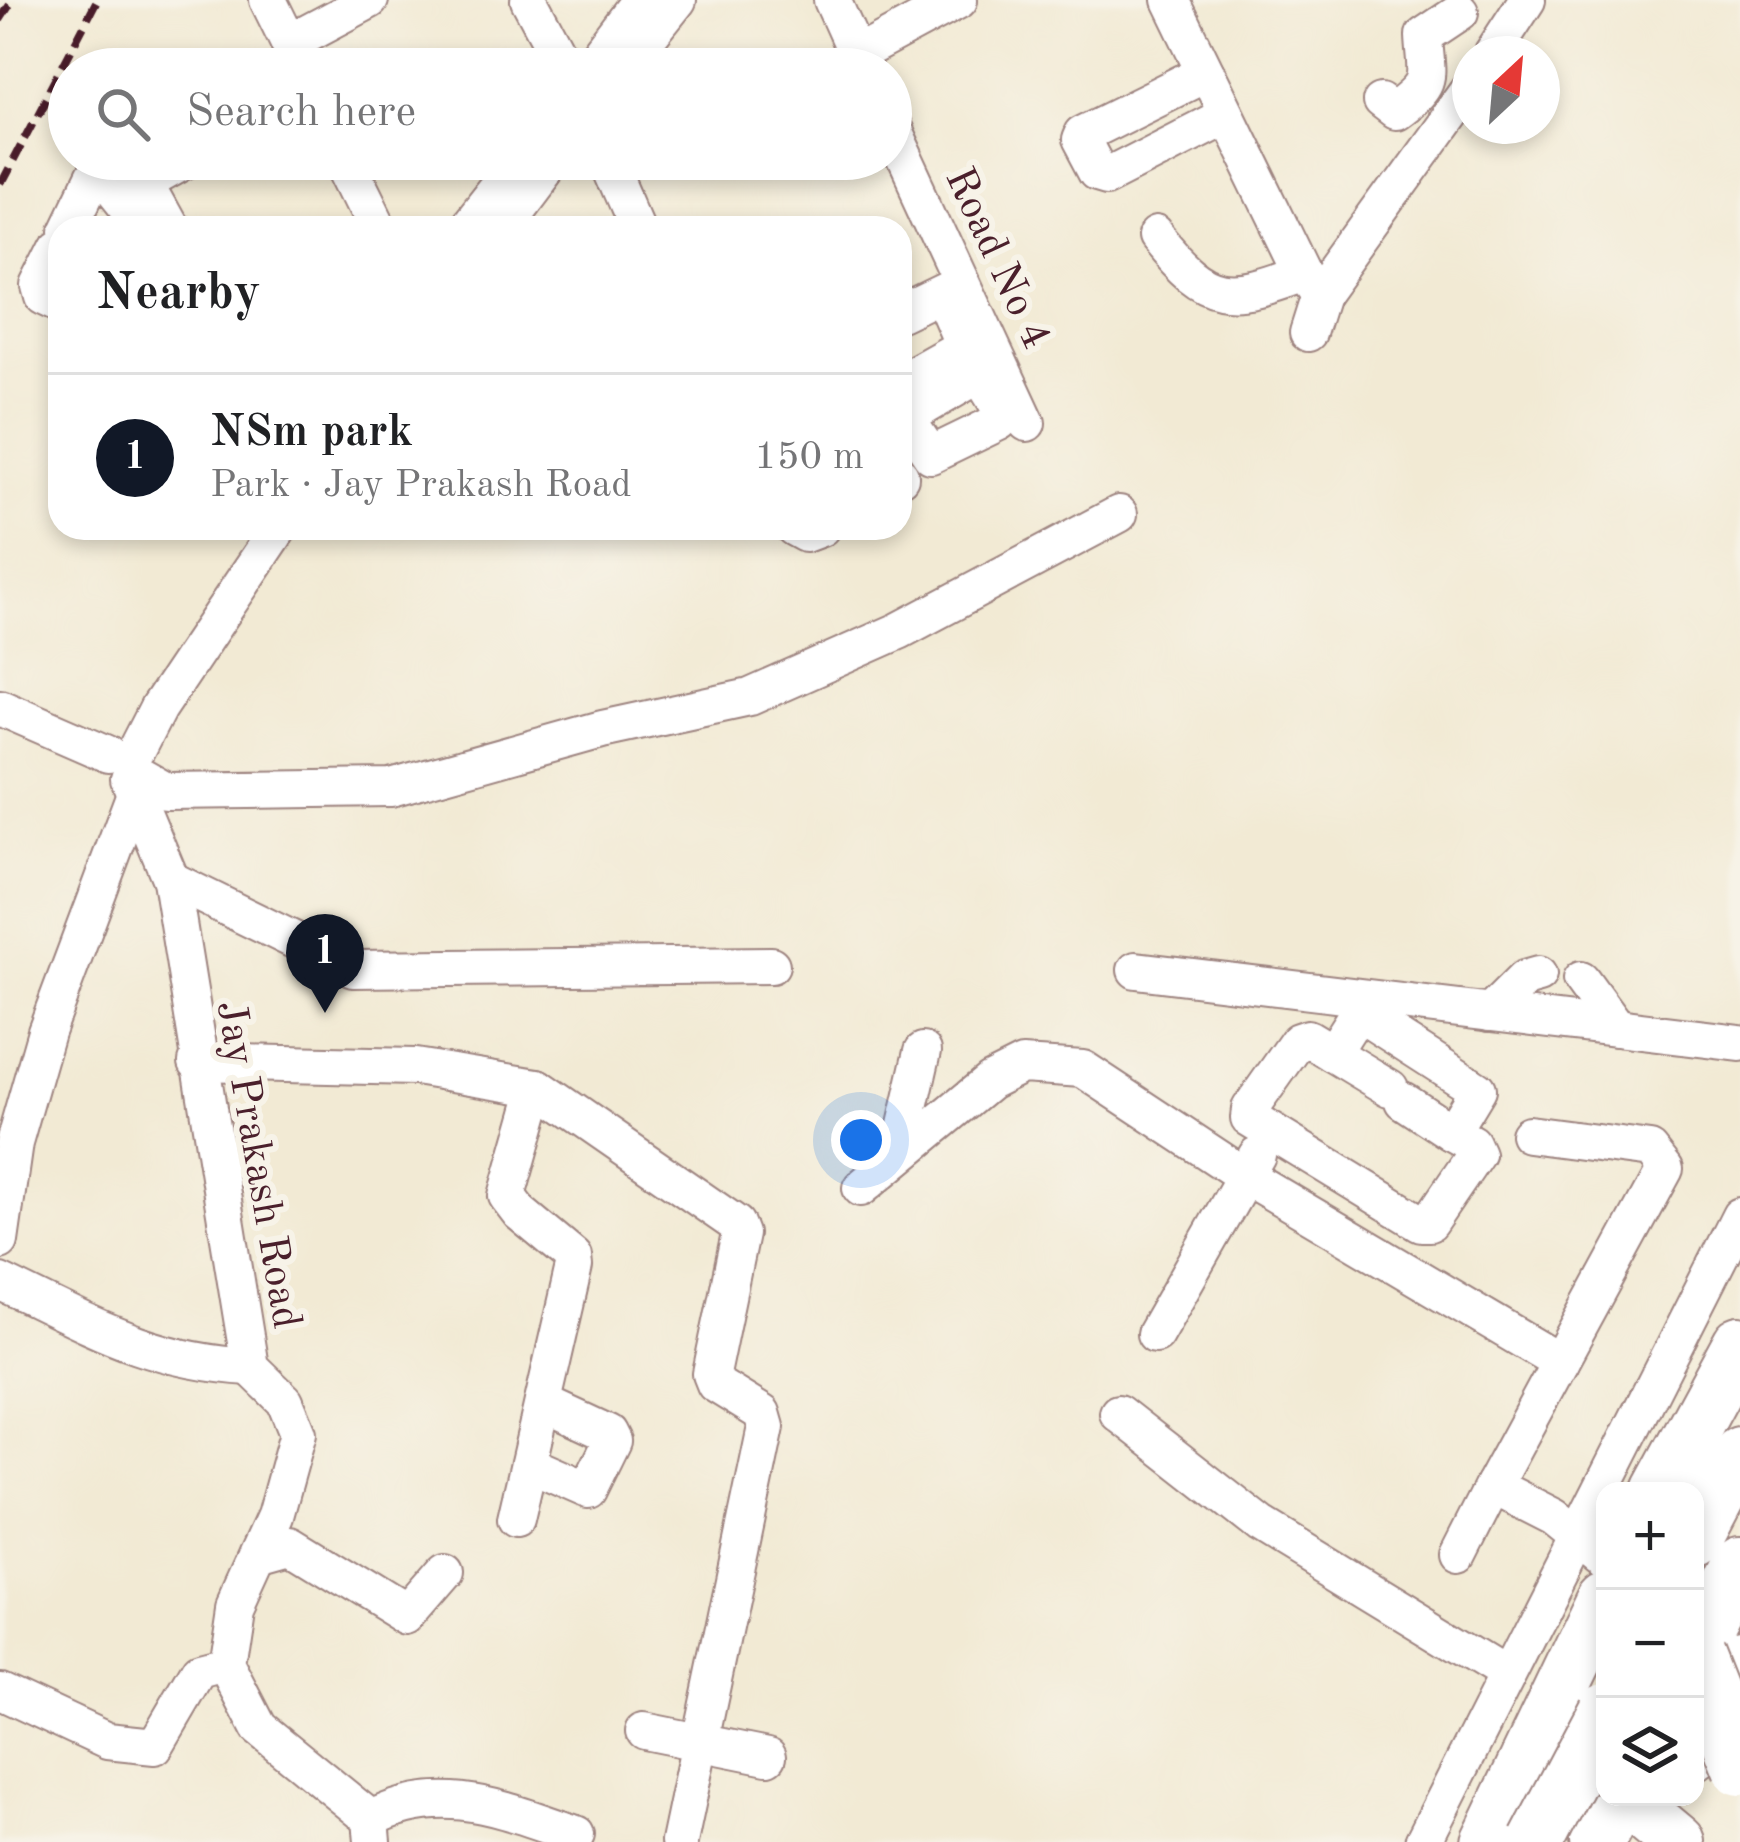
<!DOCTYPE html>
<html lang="en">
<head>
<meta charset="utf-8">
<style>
  body { margin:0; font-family:"Old Standard TT",serif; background:#f6f6f6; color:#202124 }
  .controls { position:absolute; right:36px; bottom:36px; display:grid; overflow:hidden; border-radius:24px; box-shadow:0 6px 18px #0003 }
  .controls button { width:108px; height:108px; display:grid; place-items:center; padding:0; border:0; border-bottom:3px solid #e0e0e0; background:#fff; color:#202124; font:60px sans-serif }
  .compass { position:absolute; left:1452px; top:36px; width:108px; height:108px; border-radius:50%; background:#fff; box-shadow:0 6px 18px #0003; rotate:26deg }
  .you { position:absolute; left:861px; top:1140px; width:42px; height:42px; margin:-30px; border:9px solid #fff; border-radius:50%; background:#1a73e8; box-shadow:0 0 0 18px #1a73e833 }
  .badge { display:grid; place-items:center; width:78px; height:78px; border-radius:50%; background:#111827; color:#fff; font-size:39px; font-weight:700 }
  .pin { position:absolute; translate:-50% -99px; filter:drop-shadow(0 3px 6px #0008) }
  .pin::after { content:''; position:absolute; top:63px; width:42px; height:36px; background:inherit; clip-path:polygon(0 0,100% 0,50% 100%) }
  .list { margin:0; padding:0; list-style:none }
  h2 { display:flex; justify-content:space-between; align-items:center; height:156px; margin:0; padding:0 48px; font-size:51px }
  h2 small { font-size:39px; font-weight:400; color:#757577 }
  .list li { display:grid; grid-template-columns:78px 1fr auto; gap:36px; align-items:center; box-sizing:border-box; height:168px; padding:0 48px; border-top:3px solid #e0e0e0 }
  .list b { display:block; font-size:45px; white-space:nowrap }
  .list p { margin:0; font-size:39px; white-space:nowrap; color:#757577 }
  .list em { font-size:39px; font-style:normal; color:#757577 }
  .icon { flex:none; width:66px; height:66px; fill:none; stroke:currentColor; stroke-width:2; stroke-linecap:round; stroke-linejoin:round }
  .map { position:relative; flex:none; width:1740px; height:1842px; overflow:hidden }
  .search { position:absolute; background:#fff; box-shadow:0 6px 18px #0003; left:48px; top:48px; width:864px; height:132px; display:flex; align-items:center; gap:30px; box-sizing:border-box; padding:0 42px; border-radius:66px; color:#757577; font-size:45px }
  .panel { position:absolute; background:#fff; box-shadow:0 6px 18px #0003; left:48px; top:216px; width:864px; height:324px; border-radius:36px }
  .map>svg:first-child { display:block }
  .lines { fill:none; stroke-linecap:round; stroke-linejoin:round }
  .minor-casing { stroke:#9e8480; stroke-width:40 }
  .highway-casing { stroke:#9e8480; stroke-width:58 }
  .minor { stroke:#fff; stroke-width:36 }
  .highway { stroke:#fff; stroke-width:54 }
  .rail { stroke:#4a1f2b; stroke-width:8; stroke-dasharray:18 9; stroke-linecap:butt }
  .highway-bridge-casing { stroke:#9e8480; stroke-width:58; stroke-linecap:butt }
  .highway-bridge { stroke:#fff; stroke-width:54 }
  .labels { text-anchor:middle; stroke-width:12; stroke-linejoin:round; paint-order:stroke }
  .street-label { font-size:42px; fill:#4a1f2b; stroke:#f7f3e8 }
</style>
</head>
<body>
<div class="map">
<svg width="1740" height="1842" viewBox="0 0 1740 1842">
  <rect width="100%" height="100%" fill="#f7f3e8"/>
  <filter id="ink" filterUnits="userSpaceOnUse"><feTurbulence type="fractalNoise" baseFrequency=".00833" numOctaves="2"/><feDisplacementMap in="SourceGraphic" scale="24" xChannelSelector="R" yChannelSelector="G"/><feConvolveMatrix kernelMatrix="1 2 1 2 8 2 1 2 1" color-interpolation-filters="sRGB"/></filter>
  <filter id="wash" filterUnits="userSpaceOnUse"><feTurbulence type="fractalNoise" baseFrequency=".004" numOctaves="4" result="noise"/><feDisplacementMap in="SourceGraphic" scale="48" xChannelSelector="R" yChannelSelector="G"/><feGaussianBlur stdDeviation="2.7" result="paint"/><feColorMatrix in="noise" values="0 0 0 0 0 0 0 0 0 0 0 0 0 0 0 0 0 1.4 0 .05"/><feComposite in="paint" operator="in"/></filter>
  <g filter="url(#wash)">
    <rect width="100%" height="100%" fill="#f2ead4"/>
  </g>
  <g filter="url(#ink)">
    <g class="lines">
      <g class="minor-casing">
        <g id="minor">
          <polyline points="268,0 302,69"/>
          <polyline points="529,0 566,69"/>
          <polyline points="832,0 863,69"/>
          <polyline points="1171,0 1304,273 1320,295 1470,87"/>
          <polyline points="289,43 370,0"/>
          <polyline points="1492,54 1527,0"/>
          <polyline points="857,55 959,0"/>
          <polyline points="587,69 639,0"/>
          <polyline points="623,69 678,0"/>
          <polyline points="1206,72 1083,133 1080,140 1097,172 1107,175 1226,114"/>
          <path d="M1381,102L1394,112C1436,81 1426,80 1424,36L1460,12"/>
          <polyline points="891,129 1027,423"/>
          <polyline points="131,159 169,228"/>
          <polyline points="346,159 380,228"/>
          <polyline points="608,159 638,228"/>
          <polyline points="145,183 188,159"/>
          <polyline points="69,228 93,178 102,175 144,228"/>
          <polyline points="464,228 518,159"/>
          <polyline points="501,228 553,159"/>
          <path d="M1156,238C1207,303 1229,301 1304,273"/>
          <polyline points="60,246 40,286 43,297 60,305"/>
          <polyline points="900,313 962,283"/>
          <polyline points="1308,333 1320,295"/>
          <polyline points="900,382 964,346 945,302"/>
          <polyline points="984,382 1002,411 999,422 931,455 908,421 912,414 999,363"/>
          <polyline points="900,475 900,477"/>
          <polyline points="794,528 805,534 821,528"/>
          <polyline points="0,707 108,754"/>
          <polyline points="137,749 158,708 279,528"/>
          <polyline points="136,774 166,791 391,788 602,729 750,697 899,631 1119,514"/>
          <polyline points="129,779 171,880 250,1367 285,1401 298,1433 275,1516 235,1604 226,1664 259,1728 371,1819 373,1842"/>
          <polyline points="171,880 353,969 771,965"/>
          <polyline points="1136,970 1740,1043"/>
          <polyline points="1581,980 1616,1028"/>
          <polyline points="1490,1013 1524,979 1538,975"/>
          <polygon points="1355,1017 1365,1017 1477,1089 1451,1132 1471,1143 1476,1154 1429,1223 1421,1223 1249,1118 1250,1109 1298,1041 1307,1038 1332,1053"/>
          <polyline points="1332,1053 1390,1088"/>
          <polyline points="197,1062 415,1067 538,1087 736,1224 740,1234 711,1374 715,1384 762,1413 766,1427 679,1842"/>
          <polyline points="1404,1101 1451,1132"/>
          <polyline points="1528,1134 1650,1150 1665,1169 1560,1362"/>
          <polyline points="899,1156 923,1051"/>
          <polyline points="861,1188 990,1081 1022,1065 1083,1069 1245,1176 1560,1362 1493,1486 1554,1517 1605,1558"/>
          <polyline points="0,1241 14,1143 46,1031 134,796"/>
          <path d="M0,1282C90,1325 148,1361 250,1367"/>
          <polyline points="1155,1334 1257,1155"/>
          <polyline points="1118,1413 1261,1525 1507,1675"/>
          <polyline points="529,1464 588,1490 612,1441 608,1433 543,1403"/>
          <polyline points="516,1519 574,1267 573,1257 520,1213 507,1196 538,1087"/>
          <polyline points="258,1554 290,1545 407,1617 445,1573"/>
          <polyline points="1458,1555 1493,1486"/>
          <polyline points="0,1691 107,1741 155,1746 199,1671 226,1664"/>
          <polyline points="644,1731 768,1756"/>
          <path d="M371,1819C444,1781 503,1810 576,1834"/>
          <polyline points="1423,1842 1740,1216"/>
        </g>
      </g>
      <g class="highway-casing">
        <g id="highway">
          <polyline points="1660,1491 1740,1343"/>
          <polyline points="1695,1540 1740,1454"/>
          <polyline points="1695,1652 1740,1564"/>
          <polyline points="1695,1752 1740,1664"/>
          <polyline points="1624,1797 1678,1842"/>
          <polyline points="1488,1842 1605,1597"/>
          <polyline points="1597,1842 1620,1797"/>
        </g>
      </g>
      <use href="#minor" class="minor"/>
      <use href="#highway" class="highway"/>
      <g class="rail">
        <polyline points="0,20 13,0"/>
        <polyline points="0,185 97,0"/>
      </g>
      <g class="highway-bridge-casing">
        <g id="highway-bridge">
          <polyline points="1695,1655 1740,1768"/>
          <polyline points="1536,1842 1605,1711"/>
        </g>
      </g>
      <use href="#highway-bridge" class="highway-bridge"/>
    </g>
  </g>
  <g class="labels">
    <g class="street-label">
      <text transform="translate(1000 257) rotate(65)" y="15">Road No 4</text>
      <text transform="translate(261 1164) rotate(80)" y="15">Jay Prakash Road</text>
    </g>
  </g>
</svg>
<div class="controls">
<button>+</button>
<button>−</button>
<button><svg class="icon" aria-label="layers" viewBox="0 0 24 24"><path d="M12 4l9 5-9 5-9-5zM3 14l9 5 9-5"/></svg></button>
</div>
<svg class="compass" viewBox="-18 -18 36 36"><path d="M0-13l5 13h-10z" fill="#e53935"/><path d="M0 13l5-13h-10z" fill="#757577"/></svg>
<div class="you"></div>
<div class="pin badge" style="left:325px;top:1013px">1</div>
<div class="search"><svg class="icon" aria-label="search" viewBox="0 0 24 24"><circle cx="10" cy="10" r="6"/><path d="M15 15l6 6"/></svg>Search here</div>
<section class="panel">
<h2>Nearby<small></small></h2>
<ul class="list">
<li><span class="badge">1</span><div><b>NSm park</b><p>Park · Jay Prakash Road</p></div><em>150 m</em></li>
</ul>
</section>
</div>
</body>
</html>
